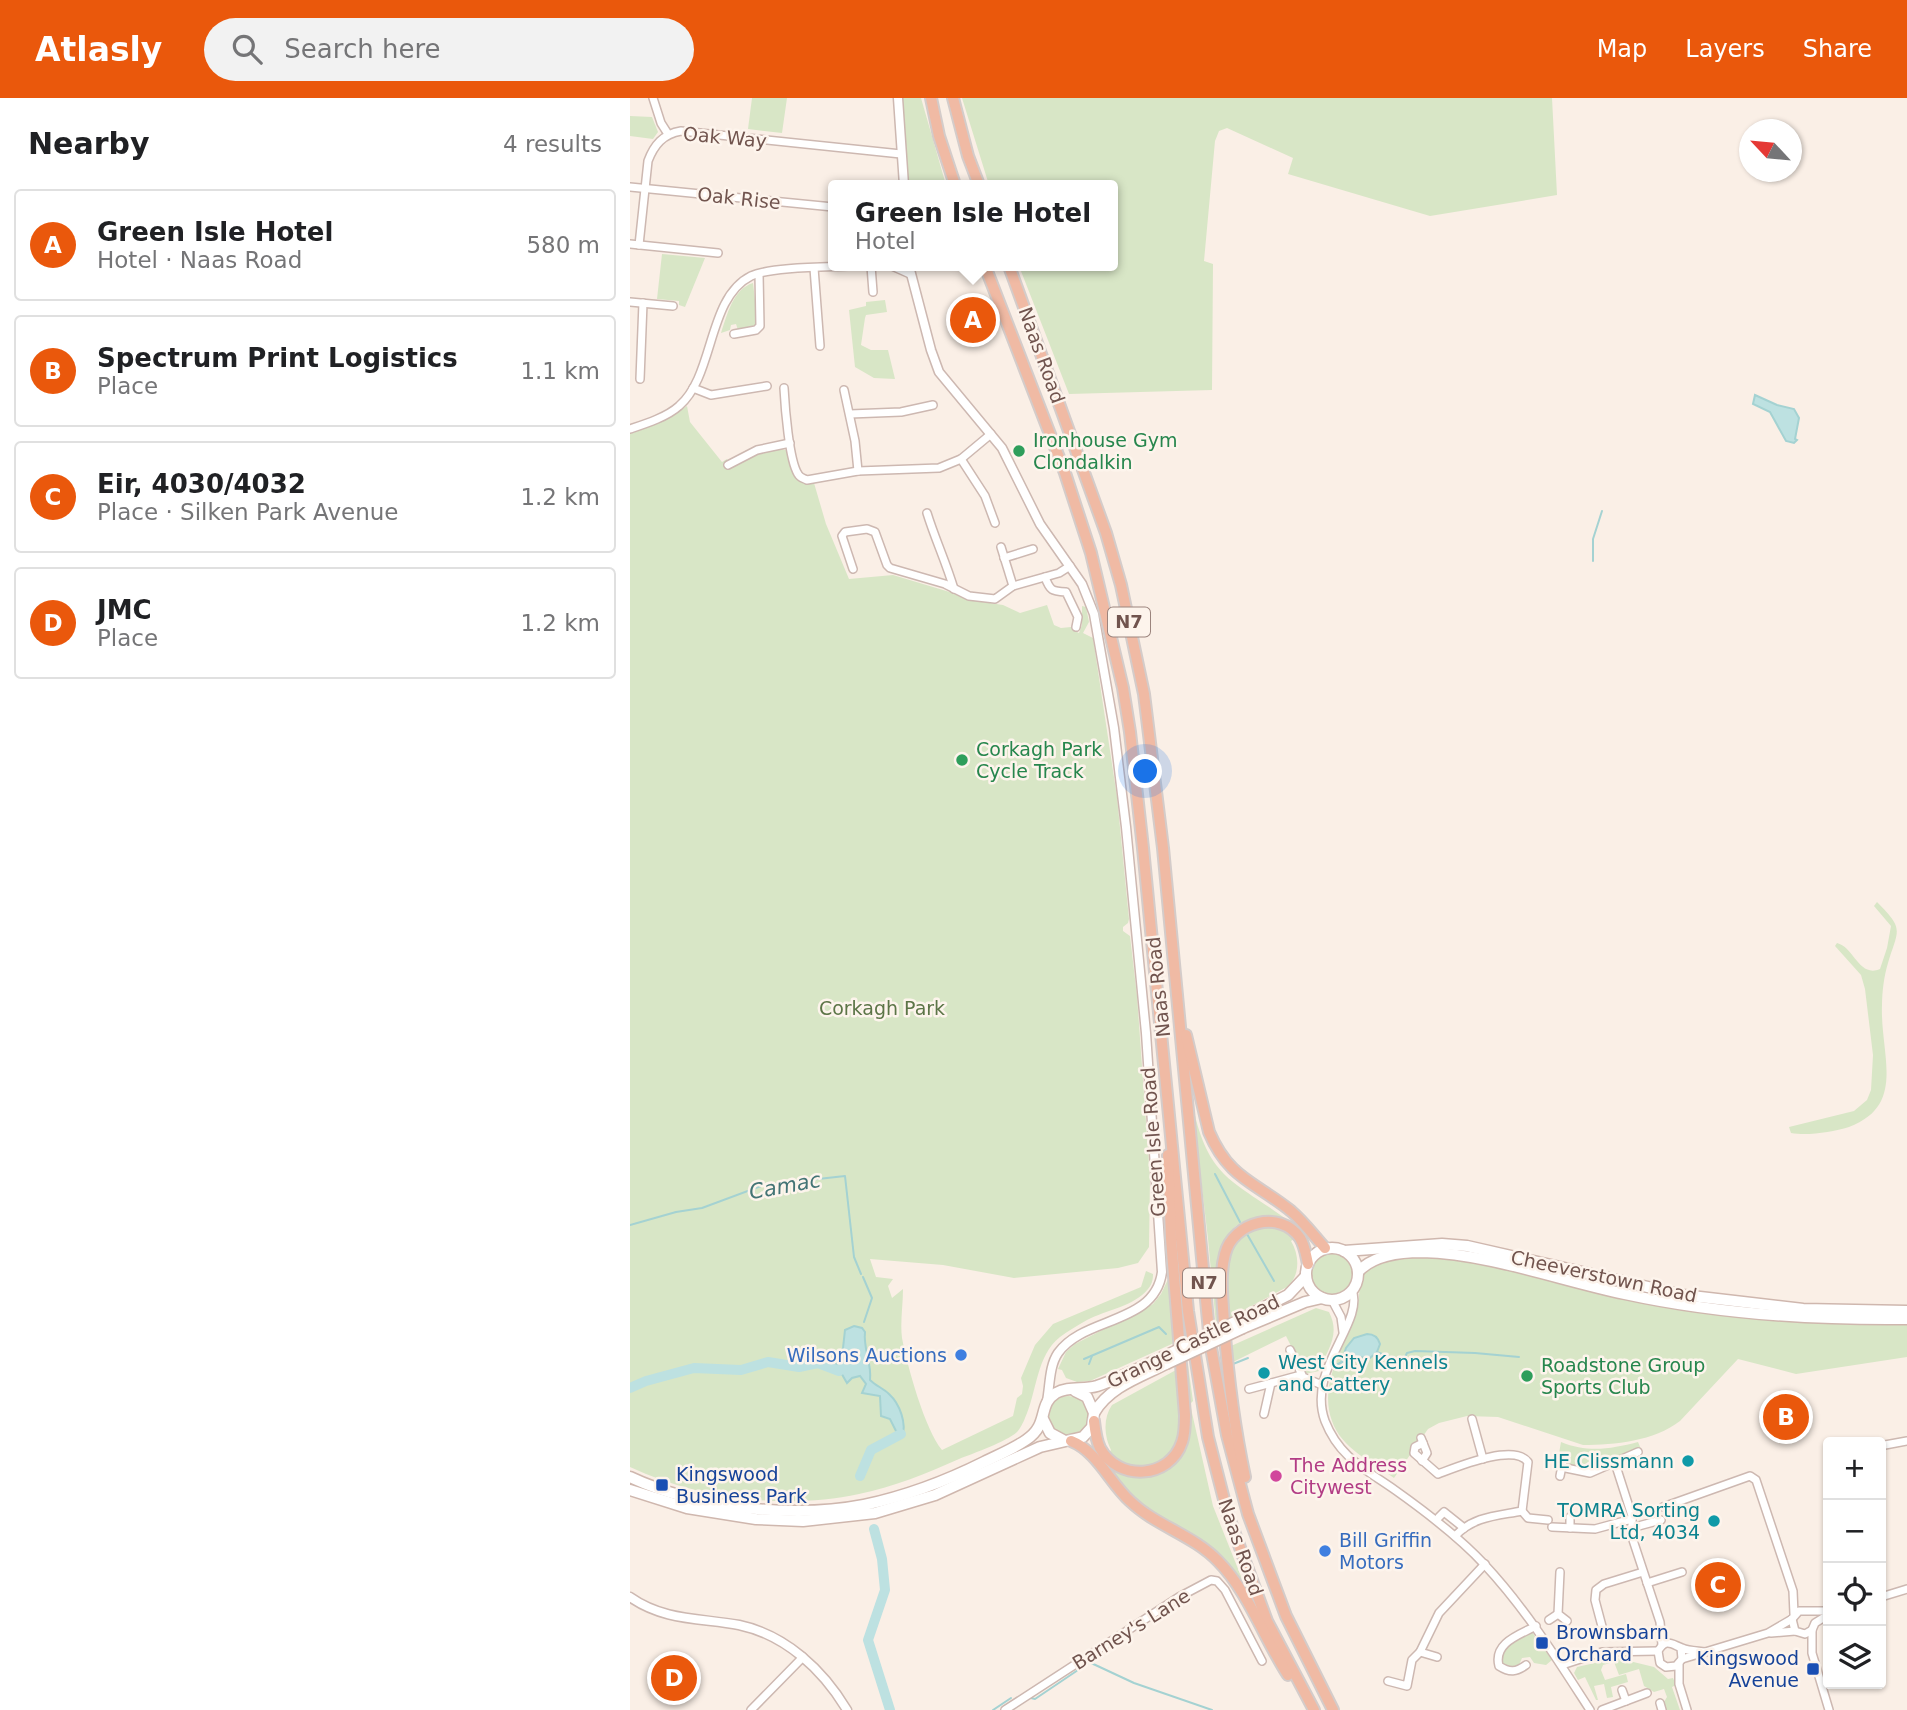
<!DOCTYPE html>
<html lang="en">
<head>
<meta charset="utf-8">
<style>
  body { margin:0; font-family:"DejaVu Sans",sans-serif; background:#f2f2f2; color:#202124 }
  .controls { position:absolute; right:21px; bottom:21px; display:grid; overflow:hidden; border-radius:7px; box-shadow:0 2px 5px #0004 }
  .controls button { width:63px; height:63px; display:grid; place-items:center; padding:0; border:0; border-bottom:2px solid #e0e0e0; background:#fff; color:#202124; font:35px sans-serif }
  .compass { position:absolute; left:1109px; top:21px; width:63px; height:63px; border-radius:50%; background:#fff; box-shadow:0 2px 5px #0004; rotate:296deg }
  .you { position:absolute; left:516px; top:674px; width:24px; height:24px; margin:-18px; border:5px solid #fff; border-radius:50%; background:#1a73e8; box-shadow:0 0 0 10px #1a73e833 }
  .badge { display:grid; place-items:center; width:46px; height:46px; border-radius:50%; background:#ea580c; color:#fff; font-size:23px; font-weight:700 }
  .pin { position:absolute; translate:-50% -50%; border:4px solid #fff; box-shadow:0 2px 7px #0006 }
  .popup { position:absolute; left:198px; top:82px; width:290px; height:91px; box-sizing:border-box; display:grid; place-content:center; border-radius:7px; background:#fff; filter:drop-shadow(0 2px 5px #0005); font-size:23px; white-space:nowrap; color:#757577 }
  .popup b { font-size:26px; color:#202124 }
  .popup::after { content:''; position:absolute; left:50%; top:100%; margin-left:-14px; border:14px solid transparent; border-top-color:#fff }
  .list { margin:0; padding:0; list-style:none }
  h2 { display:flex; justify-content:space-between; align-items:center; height:91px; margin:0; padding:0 28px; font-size:30px }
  h2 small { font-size:23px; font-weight:400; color:#757577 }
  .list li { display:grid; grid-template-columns:46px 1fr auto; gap:21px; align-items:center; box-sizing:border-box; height:112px; margin:0 14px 14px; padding:0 14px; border:2px solid #e0e0e0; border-radius:7px }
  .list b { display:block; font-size:26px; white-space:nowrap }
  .list p { margin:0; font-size:23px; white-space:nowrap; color:#757577 }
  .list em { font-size:23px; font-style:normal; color:#757577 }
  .icon { flex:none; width:38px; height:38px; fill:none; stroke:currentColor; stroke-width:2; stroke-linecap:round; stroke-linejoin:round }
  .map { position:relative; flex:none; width:1277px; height:1612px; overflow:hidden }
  header { display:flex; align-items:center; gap:42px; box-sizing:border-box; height:98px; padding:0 35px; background:#ea580c; color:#fff }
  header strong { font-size:33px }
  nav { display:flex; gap:38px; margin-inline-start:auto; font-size:24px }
  .search { width:490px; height:63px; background:#f2f2f2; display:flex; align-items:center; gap:18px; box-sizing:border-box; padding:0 24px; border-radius:38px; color:#757577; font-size:26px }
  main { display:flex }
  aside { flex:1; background:#fff }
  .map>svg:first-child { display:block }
  .green { fill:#d8e6c6 }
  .water { fill:#bde1e1; stroke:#a4d2d2; stroke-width:2 }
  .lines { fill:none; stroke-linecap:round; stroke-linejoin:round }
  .stream { stroke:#a4d2d2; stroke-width:2 }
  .river { stroke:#bde1e1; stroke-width:10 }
  .minor-casing { stroke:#cdb8b1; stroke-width:10 }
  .tertiary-casing { stroke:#cdb8b1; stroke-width:11 }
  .secondary-casing { stroke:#cfb7ae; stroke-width:13 }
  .trunk-casing { stroke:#d4ccca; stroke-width:14 }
  .minor { stroke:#fff; stroke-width:7 }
  .tertiary { stroke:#fff; stroke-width:8 }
  .secondary { stroke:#fff; stroke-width:10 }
  .trunk { stroke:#f0baa4; stroke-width:10 }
  .secondary-bridge-casing { stroke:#cfb7ae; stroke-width:13; stroke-linecap:butt }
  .secondary-bridge { stroke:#fff; stroke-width:10 }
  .leisure-dot { fill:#2e9e5b; stroke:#fdf4ec; stroke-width:2.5 }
  .shop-dot { fill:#3f7fe0; stroke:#fdf4ec; stroke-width:2.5 }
  .culture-dot { fill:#0f9aa8; stroke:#fdf4ec; stroke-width:2.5 }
  .hotel-dot { fill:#d1479c; stroke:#fdf4ec; stroke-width:2.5 }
  .transit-dot { fill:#1a4fb4; stroke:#fdf4ec; stroke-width:2.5 }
  .labels { text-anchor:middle; stroke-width:5; stroke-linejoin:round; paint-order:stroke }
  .shield { fill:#fdf4ec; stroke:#9b847d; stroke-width:2 }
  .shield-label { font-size:18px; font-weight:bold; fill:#71544e }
  .street-label { font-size:19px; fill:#71544e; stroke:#fdf4ec }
  .leisure-label { font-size:19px; fill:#27864d; stroke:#fdf4ec; text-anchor:start }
  .park-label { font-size:19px; fill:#5c7547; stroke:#fdf4ec }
  .shop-label { font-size:19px; fill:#366cbe; stroke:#fdf4ec; text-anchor:end }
  .culture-label { font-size:19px; fill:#0d838f; stroke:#fdf4ec; text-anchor:end }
  .hotel-label { font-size:19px; fill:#b23c85; stroke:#fdf4ec; text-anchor:start }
  .transit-label { font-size:19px; fill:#164399; stroke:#fdf4ec; text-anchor:start }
  .water-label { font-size:21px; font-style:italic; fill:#437475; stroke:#fdf4ec }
</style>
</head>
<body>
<header>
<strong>Atlasly</strong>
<div class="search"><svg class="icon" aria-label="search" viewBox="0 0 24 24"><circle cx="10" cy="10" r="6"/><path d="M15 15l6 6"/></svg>Search here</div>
<nav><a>Map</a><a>Layers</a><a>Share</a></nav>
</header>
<main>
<aside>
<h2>Nearby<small>4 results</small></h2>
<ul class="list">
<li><span class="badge">A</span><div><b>Green Isle Hotel</b><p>Hotel · Naas Road</p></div><em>580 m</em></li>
<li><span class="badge">B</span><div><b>Spectrum Print Logistics</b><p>Place</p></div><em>1.1 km</em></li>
<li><span class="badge">C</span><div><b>Eir, 4030/4032</b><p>Place · Silken Park Avenue</p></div><em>1.2 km</em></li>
<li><span class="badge">D</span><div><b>JMC</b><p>Place</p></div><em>1.2 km</em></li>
</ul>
</aside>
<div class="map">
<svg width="1277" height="1612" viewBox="0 0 1277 1612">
  <rect width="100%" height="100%" fill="#faefe6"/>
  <g class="green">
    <polygon points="122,0 157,0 152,35 118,31"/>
    <polygon points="271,0 291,0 316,87 278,87"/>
    <polygon points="332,0 922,0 927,97 800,118 658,76 663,60 597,30 589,33 585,43 574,163 583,166 582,292 439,296 389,168 483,168 483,87 359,87"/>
    <polygon points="0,18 22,19 28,34 23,41 0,38"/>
    <polygon points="32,156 75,160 55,209 49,207 49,203 27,201"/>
    <path d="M123,185L128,227L108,232L106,226L101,227L100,232L91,235C97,217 103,191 123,185Z"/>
    <polygon points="255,202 257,214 236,217 235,220 231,247 241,252 258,252 265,281 244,280 225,269 219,212 236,208 236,204"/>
    <path d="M57,308L60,324L92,364L97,361L100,368C117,360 139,345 158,353C164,368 165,385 184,385L196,426L219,481L263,477L353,504L373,507L390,515L417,507L424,527L431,530L441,529L443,532L449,535L452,527V508L456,509L459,524L453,535L463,540L487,699L499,821L498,825L493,829V833L500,838L507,898L520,1080L519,1149L508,1165L488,1170L384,1180L313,1167L240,1161L246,1179L263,1181L258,1188L262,1200L273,1191C273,1207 270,1225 272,1240C277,1267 295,1332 312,1352L383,1318L387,1300L392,1296L393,1288L391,1280L405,1247L423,1226L511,1189L516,1173L523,1176C523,1182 522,1186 518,1191C505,1208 476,1212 457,1222C448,1227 438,1233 430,1239C406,1258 407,1294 395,1320C393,1325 390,1331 387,1334C376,1344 344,1355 329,1361C297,1375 264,1389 229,1396C155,1412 68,1401 0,1369V336L29,325Z"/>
    <path d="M1247,804C1275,832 1268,831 1258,865C1254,878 1252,894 1252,907C1250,957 1277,1007 1219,1029C1202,1034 1178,1038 1161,1035L1159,1029L1224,1013L1237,1002L1241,992L1243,957L1235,891L1231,877L1205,848L1207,845C1224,849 1229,880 1250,871L1257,850L1261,828L1244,808Z"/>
    <path d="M562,1004C578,1085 606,1082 664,1127L662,1129C651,1127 636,1120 625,1121C578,1126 588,1194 589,1225L586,1227L578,1141Z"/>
    <path d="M637,1128L659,1134L665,1140L661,1143C670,1158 670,1178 657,1189L597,1221C597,1181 587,1138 637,1128Z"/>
    <circle cx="701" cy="1176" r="21"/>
    <path d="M791,1156L836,1162L1002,1202L1277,1223V1259L1166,1276L1108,1261L1050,1323C1024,1343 985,1347 953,1347L868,1319L837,1318L809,1325L798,1331L764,1380C742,1364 711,1350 702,1323C688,1285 715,1249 726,1215C731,1200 727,1180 739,1169C751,1158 777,1158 791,1156Z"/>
    <polygon points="540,1177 544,1245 460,1283 447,1284 436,1280 432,1272 428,1271 436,1254 445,1246 523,1206 531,1196"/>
    <path d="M686,1210L699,1214C711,1237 697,1252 689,1273L675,1276L656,1238L603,1264L601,1248Z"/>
    <path d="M558,1267L563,1303L560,1306L583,1408L620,1501L603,1475L509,1407L473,1366L477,1364C508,1381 524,1388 550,1358L553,1269Z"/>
    <path d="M546,1272L551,1327L550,1338L539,1360L520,1370L493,1367L479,1355L481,1352C474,1338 473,1320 482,1307Z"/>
    <circle cx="438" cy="1318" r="20"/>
    <path d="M931,1344C958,1355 981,1351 1008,1344L1011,1351C978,1359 977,1377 937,1368L935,1362L928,1361Z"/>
    <polygon points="902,1534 922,1562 916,1567 904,1565 900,1559 892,1560 888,1569 879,1570 872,1566 870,1558 879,1545"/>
    <polygon points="987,1560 1024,1569 1038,1581 1043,1580 1046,1587 1042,1589 1050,1612 1036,1612 1034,1604 1037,1599 1034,1591 1024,1594 1014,1588 1009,1571 989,1577 984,1564 973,1567 971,1572 975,1582 996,1576 998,1584 981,1589 983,1599 977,1600 974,1586 964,1588 968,1602 966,1602 955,1579 948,1582 944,1575 947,1569"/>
  </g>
  <g class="water">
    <polygon points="1125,297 1147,307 1164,311 1169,320 1165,341 1167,342 1164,345 1156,343 1140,314 1123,306"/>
    <path d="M224,1228L232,1230L235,1234C233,1251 242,1265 240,1282C246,1288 253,1290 259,1296C270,1306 277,1326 272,1339L260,1341L267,1335L260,1321L251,1318L250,1298L232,1295L236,1286L230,1278L222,1280L217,1285L206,1266L213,1250L215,1232Z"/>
    <path d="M737,1236C744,1236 748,1239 750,1246L747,1254L740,1260L730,1259L722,1266L719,1263L711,1265L716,1250L724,1240Z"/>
  </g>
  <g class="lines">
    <g class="stream">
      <polyline points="963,463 963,441 972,413"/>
      <polyline points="585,1076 610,1124"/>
      <polyline points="0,1127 46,1114 72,1110 134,1087 215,1078 224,1159 231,1176"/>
      <polyline points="617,1136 644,1183"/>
      <polyline points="233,1179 242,1200 234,1224"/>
      <polyline points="747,1254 769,1263 774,1261 777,1255 785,1253 845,1255 889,1259"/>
      <polyline points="454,1261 529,1229 536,1236"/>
      <polyline points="681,1262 691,1263"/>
      <polyline points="459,1266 462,1258"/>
      <polyline points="603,1266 618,1260"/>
      <polyline points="706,1267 712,1264"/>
      <polyline points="455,1568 459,1564 504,1585 582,1612"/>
      <polyline points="401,1600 405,1601 451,1570"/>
      <polyline points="363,1612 381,1600"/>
    </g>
    <g class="river">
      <polyline points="0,1290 16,1283 64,1270 111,1272 138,1264 169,1269 188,1265 209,1273 217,1266"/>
      <polyline points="230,1378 241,1352 271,1336"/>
      <polyline points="244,1431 252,1461 255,1492 238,1542 260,1612"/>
    </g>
    <g class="minor-casing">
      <g id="minor">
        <polyline points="23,0 31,25 38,36"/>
        <polyline points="0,89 203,109"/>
        <polyline points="0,146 88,155"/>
        <path d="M9,147L18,63C24,47 33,36 51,33L271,56"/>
        <polyline points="241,168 243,194"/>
        <polyline points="262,168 280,176"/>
        <polyline points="184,170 190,248"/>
        <polyline points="0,204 43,208"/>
        <polyline points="104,236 126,232 130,228 129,176"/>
        <polyline points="10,281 13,205"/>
        <polyline points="63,290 81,297 137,288"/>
        <path d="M154,290C155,309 159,362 168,376C170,380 173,380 177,382L228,373L309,370L331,361L361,336"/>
        <polyline points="214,292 225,343 228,373"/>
        <polyline points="220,316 271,314 303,307"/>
        <path d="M0,331C15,326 37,319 49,308C85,277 77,200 121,178C140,169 194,169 218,168"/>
        <polyline points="331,361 355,398 365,425"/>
        <polyline points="98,367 127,352 160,345"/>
        <path d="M297,415C305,441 316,464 324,491"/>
        <polyline points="371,449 383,488"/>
        <polyline points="374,460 403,451"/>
        <polyline points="223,471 212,438 215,434 237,431 245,434 257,467 260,470 315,486 339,498 365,501 383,488 429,475 440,468"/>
        <path d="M415,479C420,493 422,493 436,494L448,519L446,529"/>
        <path d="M722,1192C735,1225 676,1271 695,1323C709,1359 735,1371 765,1392C796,1414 828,1438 854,1466C896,1511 927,1561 960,1612"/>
        <polyline points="702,1202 711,1219 713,1234"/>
        <polyline points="660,1252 673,1279 692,1287"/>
        <polyline points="619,1291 671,1277"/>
        <polyline points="634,1316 641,1285"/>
        <polyline points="842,1321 853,1361"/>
        <polyline points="791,1340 797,1355 792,1363"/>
        <path d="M793,1345L785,1349L784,1355L808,1376C827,1369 884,1345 898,1364L892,1413C867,1418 844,1418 825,1438"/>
        <polyline points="1255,1347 1277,1343"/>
        <polyline points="985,1365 1002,1418 1002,1439 1030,1524 1032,1547"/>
        <polyline points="931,1369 960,1375 1008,1354"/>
        <polyline points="930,1378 933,1363"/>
        <polyline points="1033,1409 1120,1378 1126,1382 1163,1493 1164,1516"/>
        <polyline points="892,1413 898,1420 918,1422"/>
        <polyline points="809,1419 814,1414 834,1430"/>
        <polyline points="922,1429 965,1431 1002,1421"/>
        <polyline points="940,1430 940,1419"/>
        <polyline points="1001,1430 1031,1422"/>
        <polyline points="930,1474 928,1516 937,1523"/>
        <polyline points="1017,1485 1052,1474"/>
        <polyline points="1251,1499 1277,1491"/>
        <polyline points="1162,1521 1165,1533 1175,1536 1182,1532 1185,1525 1198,1517"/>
        <polyline points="919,1522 928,1516"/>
        <polyline points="1182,1532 1182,1555 1199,1612"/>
        <polyline points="965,1535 973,1532 965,1502 966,1492 974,1486 1013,1474"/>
        <polyline points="1141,1535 1165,1533"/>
        <path d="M1051,1550L1052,1561L1046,1568L1036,1569L1030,1565L1028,1553C1036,1540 1041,1546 1052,1550C1058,1553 1068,1553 1075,1554"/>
        <polyline points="790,1554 807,1559"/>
        <polyline points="1052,1561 1138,1535 1162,1521 1169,1513 1198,1513"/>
        <polyline points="1049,1566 1049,1586 1057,1612"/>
        <path d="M896,1567C886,1574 880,1575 869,1568C863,1545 889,1537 906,1528"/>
        <polyline points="932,1567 972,1554 1028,1553"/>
        <polyline points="758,1583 777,1588 782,1562 790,1554 809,1515 855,1466"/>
        <polyline points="992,1592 996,1603"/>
        <polyline points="1030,1605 1032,1612"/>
        <polyline points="121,1612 173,1559"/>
        <polyline points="375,1612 549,1499 581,1482 587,1483 595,1492 632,1563"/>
        <polyline points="972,1612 1017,1595"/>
      </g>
    </g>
    <g class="tertiary-casing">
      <g id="tertiary">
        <polyline points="268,0 274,87"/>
        <path d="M279,168L301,252L309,274L372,350L410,426L452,486L464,516L484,630L496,729L516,935L532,1174C525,1227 454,1218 428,1255C419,1268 420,1288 417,1303"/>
        <path d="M0,1499C34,1523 71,1520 109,1527C156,1537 193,1572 217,1612"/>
      </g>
    </g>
    <g class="secondary-casing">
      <g id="secondary">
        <circle cx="702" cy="1176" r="26"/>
        <polyline points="714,1153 812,1146 837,1148 1053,1197 1173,1211 1277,1213"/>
        <path d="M728,1174C743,1157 769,1154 792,1154C861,1156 928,1182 995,1196C1087,1216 1183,1222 1277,1221"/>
        <polyline points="611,1221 658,1197 676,1178"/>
        <polyline points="613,1230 675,1204 692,1200"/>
        <path d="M464,1315C479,1289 510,1279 536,1266"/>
        <polyline points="413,1321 420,1335 433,1342"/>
        <path d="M0,1379C66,1410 162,1421 234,1407C276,1398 316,1383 354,1364C368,1357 383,1351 396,1342C420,1326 407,1307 426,1295C438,1288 454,1292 467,1288C491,1280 513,1268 535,1258"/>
        <polyline points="0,1392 57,1410 126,1421 173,1423 245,1415 305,1397 410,1349 453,1339 462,1329 464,1315 457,1299 445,1293"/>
      </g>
    </g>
    <g class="trunk-casing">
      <g id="trunk">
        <polyline points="301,0 309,38 325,87"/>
        <polyline points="323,0 338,58 349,87"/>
        <polyline points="355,168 435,375 461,455 493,590 500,634 513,750 558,1213 578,1339 598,1417 637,1523 684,1612"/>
        <polyline points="379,168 476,435 491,487 514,596 533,750 580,1244 597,1337 618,1416 656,1518 703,1612"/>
        <path d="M556,937L579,1034C599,1081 625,1084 661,1113C674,1124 684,1138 695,1150"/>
        <path d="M464,1323C465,1332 466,1342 470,1350C488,1384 540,1381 552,1344C555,1336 555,1326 555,1317L541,1140L538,1057"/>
        <path d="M441,1343C467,1353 480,1385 500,1403C526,1428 563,1437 588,1463C618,1493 635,1542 658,1577"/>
        <path d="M615,1379C604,1328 598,1278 594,1226C593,1203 589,1178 595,1156C603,1124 650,1111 670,1140C675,1148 676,1157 678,1166"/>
      </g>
    </g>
    <use href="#minor" class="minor"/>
    <use href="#tertiary" class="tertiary"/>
    <use href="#secondary" class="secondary"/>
    <use href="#trunk" class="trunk"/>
    <g class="secondary-bridge-casing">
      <g id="secondary-bridge">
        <polyline points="535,1258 611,1221"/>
        <polyline points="536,1266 613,1230"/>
      </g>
    </g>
    <use href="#secondary-bridge" class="secondary-bridge"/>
  </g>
  <g class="leisure-dot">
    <circle cx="389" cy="353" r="7"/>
    <circle cx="332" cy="662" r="7"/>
    <circle cx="897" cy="1278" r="7"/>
  </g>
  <g class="shop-dot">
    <circle cx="331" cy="1257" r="7"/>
    <circle cx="695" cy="1453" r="7"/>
  </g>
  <g class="culture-dot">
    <circle cx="634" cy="1275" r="7"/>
    <circle cx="1058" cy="1363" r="7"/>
    <circle cx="1084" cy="1423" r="7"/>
  </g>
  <circle class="hotel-dot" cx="646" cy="1378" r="7"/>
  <g class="transit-dot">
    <rect x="25" y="1380" width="14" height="14" rx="3.5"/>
    <rect x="905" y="1538" width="14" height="14" rx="3.5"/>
    <rect x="1176" y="1564" width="14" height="14" rx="3.5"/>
  </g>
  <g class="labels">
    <g class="shield">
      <rect x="478" y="509.5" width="42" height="29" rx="5"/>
      <rect x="553" y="1170.5" width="42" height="29" rx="5"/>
    </g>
    <g class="shield-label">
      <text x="499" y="530">N7</text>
      <text x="574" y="1191">N7</text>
    </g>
    <g class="street-label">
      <text transform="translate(95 39) rotate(5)" y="7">Oak Way</text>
      <text transform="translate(109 100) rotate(6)" y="7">Oak Rise</text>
      <text transform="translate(412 257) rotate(70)" y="7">Naas Road</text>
      <text transform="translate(528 889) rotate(-96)" y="7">Naas Road</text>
      <text transform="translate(523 1044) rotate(-94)" y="7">Green Isle Road</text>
      <text transform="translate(974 1178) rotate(12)" y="7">Cheeverstown Road</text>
      <text transform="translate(563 1243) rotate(-26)" y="7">Grange Castle Road</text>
      <text transform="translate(611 1449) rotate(71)" y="7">Naas Road</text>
      <text transform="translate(501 1531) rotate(-32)" y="7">Barney's Lane</text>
    </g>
    <g class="leisure-label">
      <text x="403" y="349">Ironhouse Gym<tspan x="403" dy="22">Clondalkin</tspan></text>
      <text x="346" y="658">Corkagh Park<tspan x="346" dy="22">Cycle Track</tspan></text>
      <text x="911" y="1274">Roadstone Group<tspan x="911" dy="22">Sports Club</tspan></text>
    </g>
    <g class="park-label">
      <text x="252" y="917">Corkagh Park</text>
    </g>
    <g class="shop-label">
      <text x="317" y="1264">Wilsons Auctions</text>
      <text x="709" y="1449" text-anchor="start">Bill Griffin<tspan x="709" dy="22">Motors</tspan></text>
    </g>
    <g class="culture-label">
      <text x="648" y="1271" text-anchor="start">West City Kennels<tspan x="648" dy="22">and Cattery</tspan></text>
      <text x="1044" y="1370">HE Clissmann</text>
      <text x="1070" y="1419">TOMRA Sorting<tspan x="1070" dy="22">Ltd, 4034</tspan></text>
    </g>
    <g class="hotel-label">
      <text x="660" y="1374">The Address<tspan x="660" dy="22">Citywest</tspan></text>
    </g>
    <g class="transit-label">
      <text x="46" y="1383">Kingswood<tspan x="46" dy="22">Business Park</tspan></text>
      <text x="926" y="1541">Brownsbarn<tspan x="926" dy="22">Orchard</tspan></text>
      <text x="1169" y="1567" text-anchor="end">Kingswood<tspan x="1169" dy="22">Avenue</tspan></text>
    </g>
    <g class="water-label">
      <text transform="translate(155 1088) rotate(-10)" y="7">Camac</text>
    </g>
  </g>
</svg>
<div class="controls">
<button>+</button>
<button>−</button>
<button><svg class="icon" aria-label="locate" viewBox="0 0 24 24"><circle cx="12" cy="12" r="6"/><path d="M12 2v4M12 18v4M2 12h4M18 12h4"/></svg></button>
<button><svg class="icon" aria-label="layers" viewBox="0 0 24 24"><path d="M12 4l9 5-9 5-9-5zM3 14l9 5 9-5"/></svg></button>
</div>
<svg class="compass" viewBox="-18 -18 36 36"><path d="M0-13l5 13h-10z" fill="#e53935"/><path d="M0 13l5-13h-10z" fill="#757577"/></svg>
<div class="you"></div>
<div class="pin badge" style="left:343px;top:222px">A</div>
<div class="popup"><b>Green Isle Hotel</b>Hotel</div>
<div class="pin badge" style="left:1156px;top:1319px">B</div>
<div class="pin badge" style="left:1088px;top:1487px">C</div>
<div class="pin badge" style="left:44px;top:1580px">D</div>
</div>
</main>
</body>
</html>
